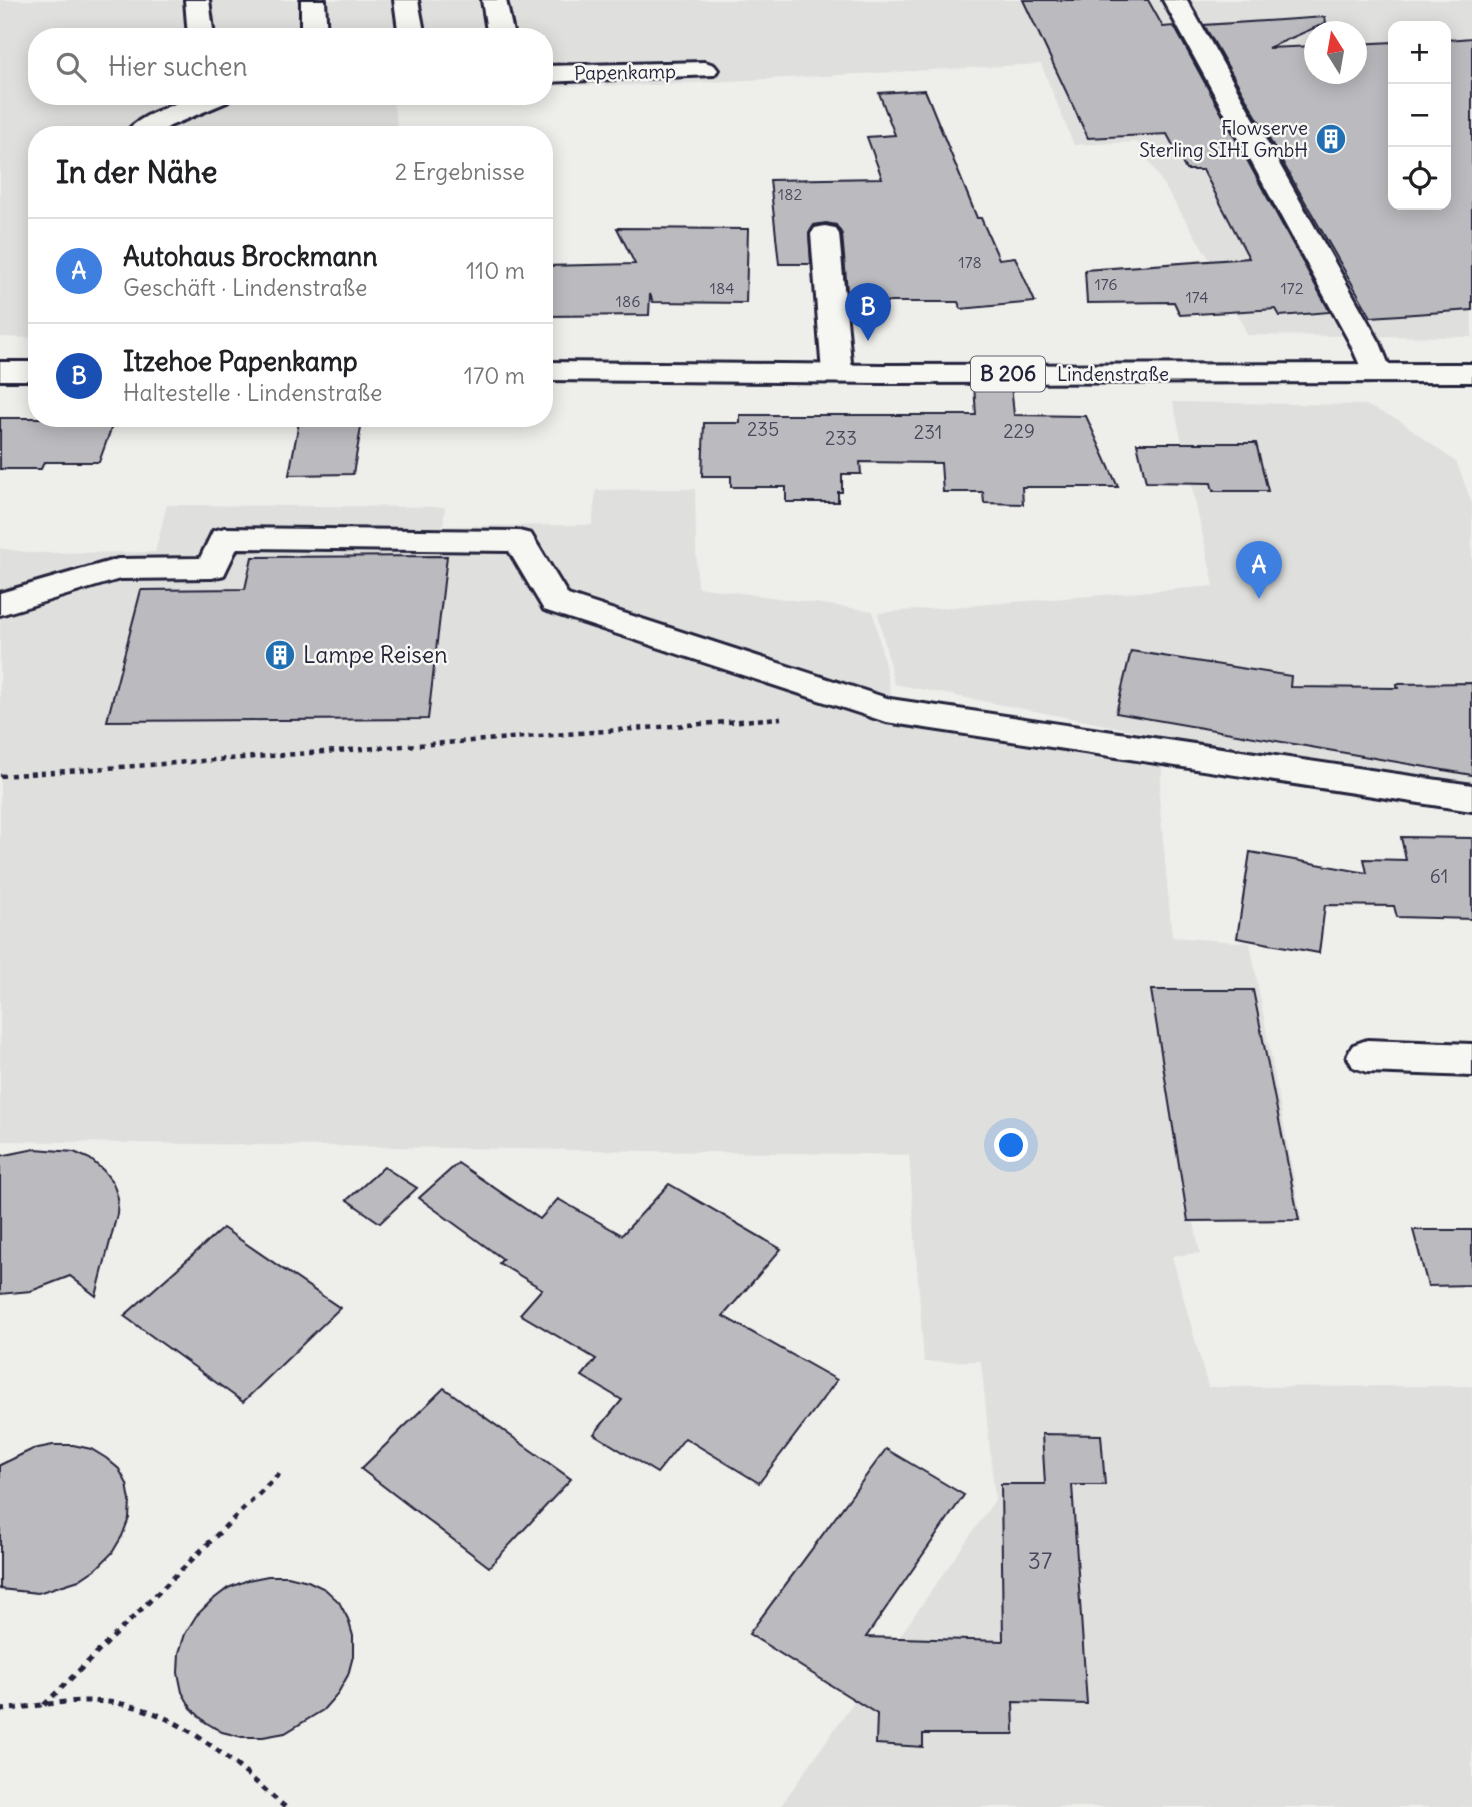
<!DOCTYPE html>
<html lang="de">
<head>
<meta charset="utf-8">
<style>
  body { margin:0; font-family:Delius,sans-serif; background:#f2f2f2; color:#202124 }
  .controls { position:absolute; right:21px; top:21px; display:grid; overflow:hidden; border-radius:14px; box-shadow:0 4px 18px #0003 }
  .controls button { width:63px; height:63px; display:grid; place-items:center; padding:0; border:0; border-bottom:2px solid #e0e0e0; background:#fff; color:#202124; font:35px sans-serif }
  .compass { position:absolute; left:1304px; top:21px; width:63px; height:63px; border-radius:50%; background:#fff; box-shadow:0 4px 18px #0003; rotate:349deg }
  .you { position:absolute; left:1012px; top:1146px; width:24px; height:24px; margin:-18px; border:5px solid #fff; border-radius:50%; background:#1a73e8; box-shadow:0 0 0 10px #1a73e833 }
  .badge { display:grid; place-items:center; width:46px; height:46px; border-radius:50%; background:#2563eb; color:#fff; font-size:23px; font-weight:700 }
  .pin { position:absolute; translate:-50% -58px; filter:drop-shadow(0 2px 4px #0008) }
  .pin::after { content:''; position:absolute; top:37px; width:24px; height:21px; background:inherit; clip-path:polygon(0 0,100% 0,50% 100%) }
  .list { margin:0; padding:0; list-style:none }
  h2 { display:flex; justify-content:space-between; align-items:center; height:91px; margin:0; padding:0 28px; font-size:30px }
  h2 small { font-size:23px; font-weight:400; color:#757577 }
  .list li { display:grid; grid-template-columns:46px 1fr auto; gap:21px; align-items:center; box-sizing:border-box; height:105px; padding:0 28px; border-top:2px solid #e0e0e0 }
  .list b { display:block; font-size:26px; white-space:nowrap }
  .list p { margin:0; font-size:23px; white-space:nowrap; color:#757577 }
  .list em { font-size:23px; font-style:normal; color:#757577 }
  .icon { flex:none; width:38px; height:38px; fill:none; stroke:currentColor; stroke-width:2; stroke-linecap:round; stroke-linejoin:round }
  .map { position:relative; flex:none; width:1472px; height:1807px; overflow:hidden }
  .search { position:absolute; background:#fff; box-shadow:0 4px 18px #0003; left:28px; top:28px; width:525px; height:77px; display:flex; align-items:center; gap:18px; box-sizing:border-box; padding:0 24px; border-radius:28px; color:#757577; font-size:26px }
  .panel { position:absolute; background:#fff; box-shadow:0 4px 18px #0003; left:28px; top:126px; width:525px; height:301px; border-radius:28px }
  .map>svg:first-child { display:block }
  .built { fill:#dfdfde; fill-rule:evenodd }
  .building { fill:#bbbbbf; stroke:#22223b; stroke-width:2 }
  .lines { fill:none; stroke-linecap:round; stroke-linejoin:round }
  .minor-casing { stroke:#22223b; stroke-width:6 }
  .major-casing { stroke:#22223b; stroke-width:6 }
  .path-far1 { stroke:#22223b; stroke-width:4.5; stroke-dasharray:5 5; stroke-linecap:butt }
  .path { stroke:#22223b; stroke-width:5; stroke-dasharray:6 6; stroke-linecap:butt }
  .minor { fill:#f6f6f2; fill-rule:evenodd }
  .major { fill:#f6f6f2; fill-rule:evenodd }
  .labels { text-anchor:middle; stroke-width:5; stroke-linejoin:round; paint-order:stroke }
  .far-number-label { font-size:16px; fill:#48485c }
  .far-street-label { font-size:19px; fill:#22223b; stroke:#f6f6f2 }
  .far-poi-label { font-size:19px; fill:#22223b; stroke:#f6f6f2; text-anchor:end }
  .number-label { font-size:19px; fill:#48485c }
  .shield { fill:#f6f6f2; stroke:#626272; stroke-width:2 }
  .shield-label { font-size:21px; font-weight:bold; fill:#22223b }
  .poi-label { font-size:23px; fill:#22223b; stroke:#f6f6f2; text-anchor:start }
  .near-number-label { font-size:23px; fill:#48485c }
</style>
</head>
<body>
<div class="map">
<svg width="1472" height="1807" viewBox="0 0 1472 1807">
  <rect width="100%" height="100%" fill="#eeeeeb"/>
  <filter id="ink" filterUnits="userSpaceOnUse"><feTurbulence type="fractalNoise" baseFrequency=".0143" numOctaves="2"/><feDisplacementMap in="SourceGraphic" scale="14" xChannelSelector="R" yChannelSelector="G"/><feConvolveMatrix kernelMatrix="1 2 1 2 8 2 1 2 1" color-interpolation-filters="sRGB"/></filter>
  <g filter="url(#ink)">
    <g class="built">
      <path d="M0,0H1472V337L1247,335L1228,289L1137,142L1074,145L1041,64L656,85L544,86V37H37V96H392L399,135H37V338L0,337ZM1393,26H1446V205H1393ZM1314,32H1356V74H1314Z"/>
      <polygon points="1173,402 1365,405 1399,420 1457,463 1472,504 1472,796 894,684 878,613 1214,586"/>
      <polygon points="695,489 697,587 873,611 893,703 1164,754 1159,796 1172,937 1250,943 1302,1222 1194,1222 1200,1253 1172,1256 1208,1387 1472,1386 1472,1807 780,1807 995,1500 981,1361 924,1362 909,1155 0,1141 0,548 33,553 155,552 167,505 445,507 443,526 592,525 596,490"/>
    </g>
    <g class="building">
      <polygon points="1023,0 1148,0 1163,27 1174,26 1330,312 1280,316 1276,309 1180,315 1174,302 1087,303 1085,270 1249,258 1203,170 1186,170 1167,134 1088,138"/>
      <polygon points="1325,17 1326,23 1268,48 1314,46 1314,74 1356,74 1356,44 1393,42 1393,205 1446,205 1446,40 1472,38 1472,310 1371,317 1204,25"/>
      <polygon points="925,90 977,218 981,218 999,259 1015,257 1035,302 961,309 958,302 848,302 842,234 836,225 826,223 814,225 809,233 811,264 779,264 770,180 882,178 867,137 895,135 879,93"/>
      <polygon points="617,228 748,229 746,303 653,302 650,294 649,315 544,316 544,266 635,264"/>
      <polygon points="974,385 1011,385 1014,415 1086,416 1118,487 1022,487 1023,504 984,503 983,492 943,492 941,463 860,462 861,474 842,474 842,492 838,492 838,502 786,502 786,487 731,487 731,476 702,476 704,423 740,423 740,415 976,415"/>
      <polygon points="0,418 115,418 99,462 44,462 41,469 0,469"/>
      <polygon points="299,422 362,422 353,474 289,475"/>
      <polygon points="1137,443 1256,443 1268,491 1213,491 1211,483 1146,482"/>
      <polygon points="447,556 428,719 107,721 141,590 245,589 252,557"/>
      <polygon points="1131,651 1291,676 1290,687 1398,688 1397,684 1472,683 1472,775 1116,713"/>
      <polygon points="1401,837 1472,838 1472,919 1397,917 1394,906 1325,905 1319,953 1237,938 1250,852 1367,873 1364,859 1406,860"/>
      <polygon points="1151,990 1253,990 1299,1220 1188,1221"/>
      <polygon points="35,1149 74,1152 90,1159 103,1170 113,1183 118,1198 117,1214 96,1296 70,1276 31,1291 0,1294 0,1156"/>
      <polygon points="458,1163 540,1219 558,1199 622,1235 669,1184 781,1249 723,1316 837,1380 759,1483 685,1438 657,1473 594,1434 622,1400 582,1376 596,1359 520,1314 542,1289 499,1263 503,1259 419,1198"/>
      <polygon points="384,1167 417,1188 380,1223 347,1200"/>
      <polygon points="223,1228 340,1308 243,1402 124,1316"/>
      <polygon points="1413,1230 1472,1230 1472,1285 1428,1286"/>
      <polygon points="444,1388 571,1479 489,1567 361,1469"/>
      <polygon points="1042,1434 1101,1435 1105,1485 1072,1485 1087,1704 1013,1702 1014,1734 923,1734 923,1747 876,1744 877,1714 749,1634 886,1449 964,1495 866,1637 1003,1641 1001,1484 1045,1484"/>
      <polygon points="53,1445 73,1445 91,1449 106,1458 119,1469 127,1484 130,1501 129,1518 122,1536 112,1553 97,1568 79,1580 38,1593 0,1589 0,1465 33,1449"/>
      <polygon points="268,1576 288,1576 308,1581 325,1589 339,1602 348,1619 353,1636 353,1656 348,1675 338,1693 323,1710 285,1733 263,1737 242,1737 222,1732 205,1722 191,1708 182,1692 178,1673 179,1653 185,1634 196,1616 211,1601 228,1588 248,1580"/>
    </g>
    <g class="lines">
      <g class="minor-casing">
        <g id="minor">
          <polygon points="185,0 209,0 214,37 188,37"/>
          <polygon points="301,0 325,0 327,37 301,37"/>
          <polygon points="394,0 418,0 425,37 399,37"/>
          <polygon points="482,0 506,0 514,37 488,37"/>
          <polygon points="1163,0 1187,0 1380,343 1392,373 1388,379 1377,382 1366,379 1350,343"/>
          <polygon points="705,62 714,65 718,70 714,75 544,82 544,66"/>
          <path d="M195,96H231L227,102L170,126L156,135H124C138,114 173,106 195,96Z"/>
          <polygon points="825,226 835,228 839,234 852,373 848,379 837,382 826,379 822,373 811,234 815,228"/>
          <polygon points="225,528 519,531 531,534 568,595 890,699 1472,785 1472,811 886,722 544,610 509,551 237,548 224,575 212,578 120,579 0,615 0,593 118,559 200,558 213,531"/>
          <polygon points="1367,1040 1472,1044 1472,1076 1367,1072 1353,1067 1347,1056 1353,1045"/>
        </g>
      </g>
      <g class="major-casing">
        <g id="major">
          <rect x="0" y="362" width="37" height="18"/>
          <polygon points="544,362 883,365 1472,364 1472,382 883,383 544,380"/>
        </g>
      </g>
      <polyline class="path-far1" points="0,776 781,718"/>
      <g class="path">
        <polyline points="44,1705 283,1470"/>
        <path d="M0,1710C36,1707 71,1698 107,1702C179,1708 233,1763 285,1807"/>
      </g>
      <use href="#minor" class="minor"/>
      <use href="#major" class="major"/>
    </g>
  </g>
  <defs>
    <g id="building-disc" transform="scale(1.575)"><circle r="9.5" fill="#1f6fb2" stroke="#f6f6f2"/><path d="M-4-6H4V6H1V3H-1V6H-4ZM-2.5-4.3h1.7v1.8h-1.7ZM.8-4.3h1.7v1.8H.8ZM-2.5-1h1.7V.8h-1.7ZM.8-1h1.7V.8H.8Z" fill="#fff"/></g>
  </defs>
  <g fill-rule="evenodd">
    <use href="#building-disc" x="1331" y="139"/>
    <use href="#building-disc" x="280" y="655"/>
  </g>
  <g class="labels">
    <g class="far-number-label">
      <text x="790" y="200">182</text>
      <text x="970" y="268">178</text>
      <text x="1106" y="290">176</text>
      <text x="722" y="294">184</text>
      <text x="1292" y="294">172</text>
      <text x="1197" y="303">174</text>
      <text x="628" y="307">186</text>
    </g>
    <g class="far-street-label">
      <text transform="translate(625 72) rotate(-1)" y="7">Papenkamp</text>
      <text x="1113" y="381">Lindenstraße</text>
    </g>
    <g class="far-poi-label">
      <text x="1308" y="135">Flowserve<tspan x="1308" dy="22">Sterling SIHI GmbH</tspan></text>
    </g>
    <g class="number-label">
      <text x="763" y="436">235</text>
      <text x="1019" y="438">229</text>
      <text x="928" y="439">231</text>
      <text x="841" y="445">233</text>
      <text x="1439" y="883">61</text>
    </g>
    <rect class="shield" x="971" y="356.5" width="74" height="35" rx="5"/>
    <g class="shield-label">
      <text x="1008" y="381">B 206</text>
    </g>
    <g class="poi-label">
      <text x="303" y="663">Lampe Reisen</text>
    </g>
    <g class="near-number-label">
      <text x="1040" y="1569">37</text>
    </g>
  </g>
</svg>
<div class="controls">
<button>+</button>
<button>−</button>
<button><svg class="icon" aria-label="locate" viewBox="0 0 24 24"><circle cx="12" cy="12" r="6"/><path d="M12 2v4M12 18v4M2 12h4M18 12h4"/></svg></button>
</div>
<svg class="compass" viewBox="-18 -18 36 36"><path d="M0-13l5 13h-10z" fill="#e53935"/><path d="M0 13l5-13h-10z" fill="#757577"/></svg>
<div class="you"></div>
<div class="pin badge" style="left:1259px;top:599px;background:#3f7fe0">A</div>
<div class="pin badge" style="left:868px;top:341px;background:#1a4fb4">B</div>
<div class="search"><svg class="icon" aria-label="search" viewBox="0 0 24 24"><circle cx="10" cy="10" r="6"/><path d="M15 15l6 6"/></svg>Hier suchen</div>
<section class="panel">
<h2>In der Nähe<small>2 Ergebnisse</small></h2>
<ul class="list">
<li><span class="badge" style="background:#3f7fe0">A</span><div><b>Autohaus Brockmann</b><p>Geschäft · Lindenstraße</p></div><em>110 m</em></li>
<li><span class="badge" style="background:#1a4fb4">B</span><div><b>Itzehoe Papenkamp</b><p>Haltestelle · Lindenstraße</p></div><em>170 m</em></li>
</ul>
</section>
</div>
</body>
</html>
